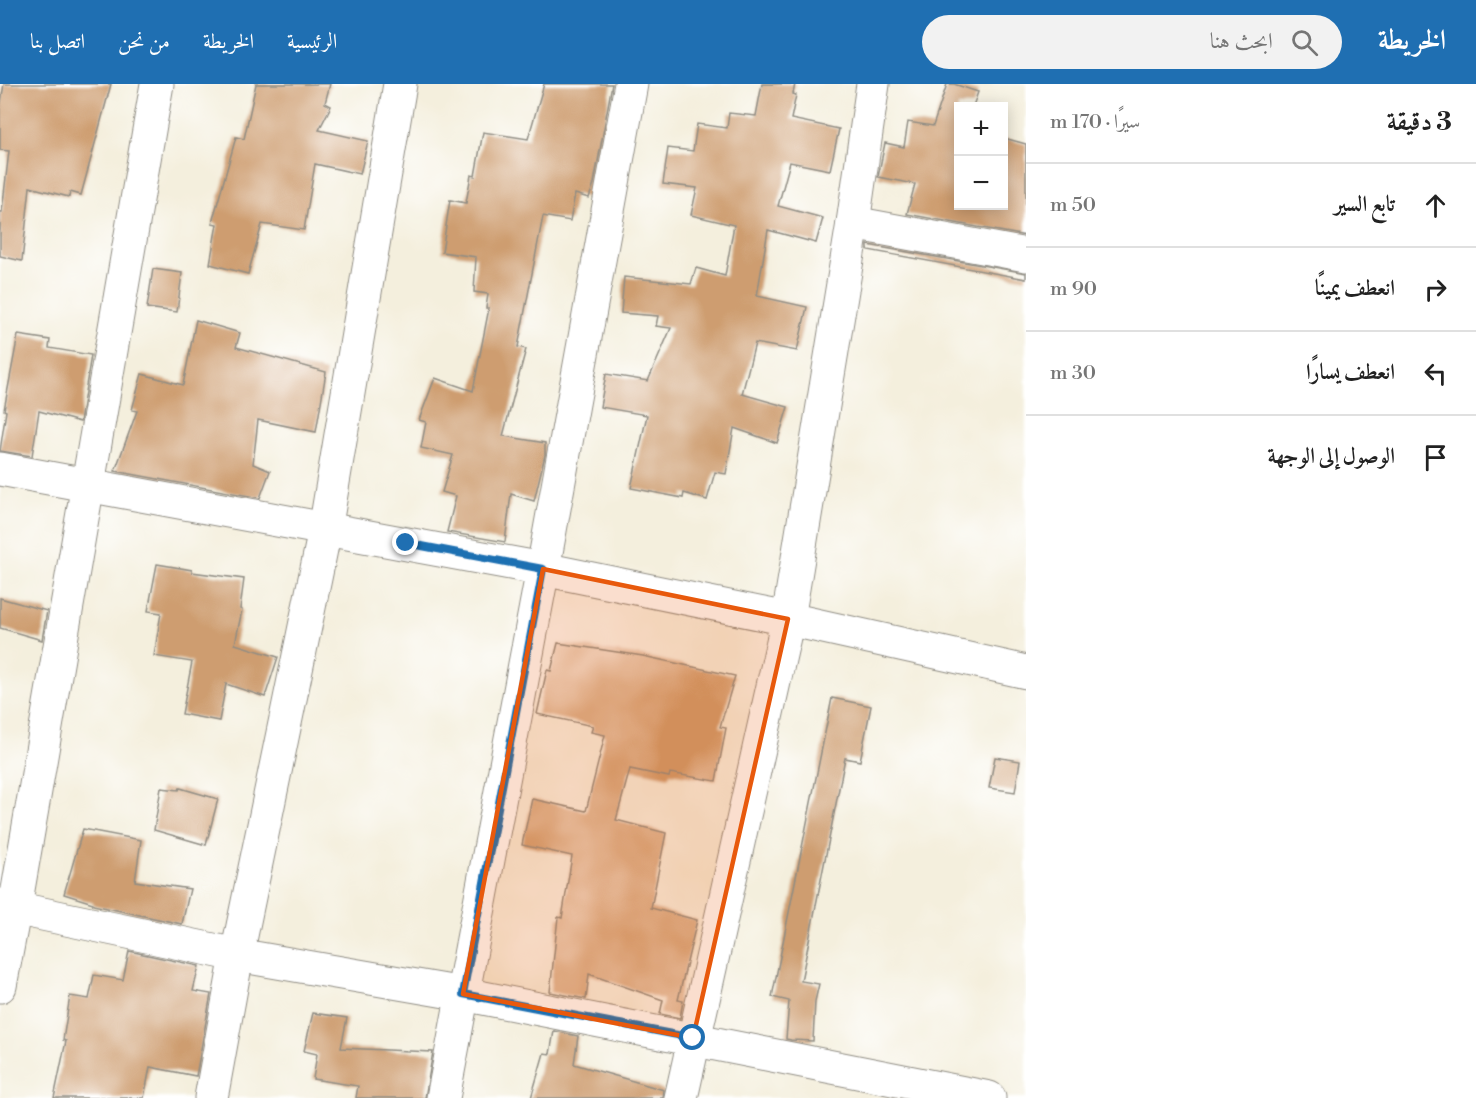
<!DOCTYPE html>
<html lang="ar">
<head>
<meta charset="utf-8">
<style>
  body { margin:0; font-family:"Libre Bodoni",Amiri,serif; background:#f2f2f2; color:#222; direction:rtl }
  .controls { position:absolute; right:18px; top:18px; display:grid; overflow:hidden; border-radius:0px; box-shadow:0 3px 15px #0003 }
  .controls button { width:54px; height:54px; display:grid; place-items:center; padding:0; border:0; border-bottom:2px solid #e0e0e0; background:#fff; color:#222; font:30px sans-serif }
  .stop { position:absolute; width:18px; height:18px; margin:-14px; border:4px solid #1f6fb2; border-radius:50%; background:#fff }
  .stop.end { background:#1f6fb2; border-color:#fff; box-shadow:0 2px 6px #0008 }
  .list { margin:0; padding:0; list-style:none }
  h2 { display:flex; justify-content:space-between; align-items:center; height:78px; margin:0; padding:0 24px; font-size:26px }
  h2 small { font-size:20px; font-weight:400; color:#767676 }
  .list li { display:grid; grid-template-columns:39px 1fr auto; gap:18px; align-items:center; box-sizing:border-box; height:84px; padding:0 24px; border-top:2px solid #e0e0e0 }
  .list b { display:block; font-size:22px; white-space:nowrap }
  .list em { font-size:20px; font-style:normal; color:#767676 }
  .icon { flex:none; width:33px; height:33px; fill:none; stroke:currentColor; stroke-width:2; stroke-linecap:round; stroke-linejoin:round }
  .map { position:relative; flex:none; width:1026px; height:1014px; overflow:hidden; direction:ltr }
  header { display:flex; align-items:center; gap:36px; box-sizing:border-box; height:84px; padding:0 30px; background:#1f6fb2; color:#fff }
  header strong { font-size:28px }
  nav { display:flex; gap:33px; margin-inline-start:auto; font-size:21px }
  .search { width:420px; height:54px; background:#f2f2f2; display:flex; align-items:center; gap:15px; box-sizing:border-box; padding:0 21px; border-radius:33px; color:#767676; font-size:22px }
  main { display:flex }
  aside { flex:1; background:#fff }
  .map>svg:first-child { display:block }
  .building { fill:#ce9d6f }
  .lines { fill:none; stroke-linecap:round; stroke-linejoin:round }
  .minor-casing { stroke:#908d84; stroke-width:35 }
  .minor { stroke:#fff; stroke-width:33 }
  .route { stroke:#1f6fb2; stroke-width:8 }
  .marked { fill:#e8590c; fill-opacity:0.2; stroke:#e8590c; stroke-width:4.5; stroke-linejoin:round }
</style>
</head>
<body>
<header>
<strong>الخريطة</strong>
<div class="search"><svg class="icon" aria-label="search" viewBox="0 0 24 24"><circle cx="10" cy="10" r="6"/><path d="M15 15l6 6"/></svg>ابحث هنا</div>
<nav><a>الرئيسية</a><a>الخريطة</a><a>من نحن</a><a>اتصل بنا</a></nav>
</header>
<main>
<aside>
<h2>3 دقيقة<small>سيرًا · 170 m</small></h2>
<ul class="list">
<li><svg class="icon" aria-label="ahead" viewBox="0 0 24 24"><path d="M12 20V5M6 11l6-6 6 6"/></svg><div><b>تابع السير</b></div><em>50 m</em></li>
<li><svg class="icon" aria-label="right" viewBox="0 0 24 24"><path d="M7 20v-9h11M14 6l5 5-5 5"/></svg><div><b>انعطف يمينًا</b></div><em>90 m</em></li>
<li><svg class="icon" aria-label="left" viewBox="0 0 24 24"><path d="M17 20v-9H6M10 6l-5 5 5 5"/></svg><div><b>انعطف يسارًا</b></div><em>30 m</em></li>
<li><svg class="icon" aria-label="arrive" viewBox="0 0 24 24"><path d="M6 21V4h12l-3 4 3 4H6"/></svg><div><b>الوصول إلى الوجهة</b></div></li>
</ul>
</aside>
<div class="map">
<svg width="1026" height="1014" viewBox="0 0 1026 1014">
  <rect width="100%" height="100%" fill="#fff"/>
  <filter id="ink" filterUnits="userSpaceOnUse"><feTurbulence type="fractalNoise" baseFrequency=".0167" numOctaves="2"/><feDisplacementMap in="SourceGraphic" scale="12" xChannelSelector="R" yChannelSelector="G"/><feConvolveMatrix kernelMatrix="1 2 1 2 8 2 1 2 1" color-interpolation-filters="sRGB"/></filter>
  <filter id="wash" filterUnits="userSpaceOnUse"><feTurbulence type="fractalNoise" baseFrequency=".008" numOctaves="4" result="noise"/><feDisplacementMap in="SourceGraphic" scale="24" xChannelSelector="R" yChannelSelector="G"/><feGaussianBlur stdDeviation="1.35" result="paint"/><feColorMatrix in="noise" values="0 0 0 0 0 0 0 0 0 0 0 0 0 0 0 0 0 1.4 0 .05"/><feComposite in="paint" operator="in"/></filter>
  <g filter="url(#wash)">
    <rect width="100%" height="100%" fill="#f4efdd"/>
    <g id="blocks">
      <g class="building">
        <polygon points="4,0 111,0 81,111 70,108 69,113 30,103 22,177 0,172 0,128 2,128 9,67 0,66 0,25"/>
        <polygon points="256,0 330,0 325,19 331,22 319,46 368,57 360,90 315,80 304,146 262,140 248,190 210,180 217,140 212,139 236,53 244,55"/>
        <polygon points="544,0 612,0 594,99 589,114 575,110 570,137 543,132 518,263 526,265 503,352 545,359 545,371 534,417 511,410 505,458 447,448 456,412 442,408 453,371 421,364 426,338 419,336 435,294 473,307 489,224 486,224 488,210 474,208 476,173 442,168 450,116 466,119 471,91 475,92 483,48 528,55"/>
        <polygon points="762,0 795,0 793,10 796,11 791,35 839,45 830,86 790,78 778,122 823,134 816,159 768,146 757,212 807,223 797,267 755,259 742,310 788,323 777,359 734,344 726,390 715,388 707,416 684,409 683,414 631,404 647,331 600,323 606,290 648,297 671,244 656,242 658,232 621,229 624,193 691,200 696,184 725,192 734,141 691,131 697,104 663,100 668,64 693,67 697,40 727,44 729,29 756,32"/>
        <polygon points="947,0 954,0 978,8 973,22 958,22 958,122 1004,122 1004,54 1026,60 1026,152 907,130 915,100 878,93 885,59 904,63 908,38 933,42"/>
        <polygon points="868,161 1026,189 1026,195 868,166"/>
        <polygon points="153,185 182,189 177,228 147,224"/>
        <polygon points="196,236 240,249 236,263 326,288 316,348 258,336 253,380 270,387 260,414 115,387 137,327 132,326 142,290 183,301"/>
        <polygon points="18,251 50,256 49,264 91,271 80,338 39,327 32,372 0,367 6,327 4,326"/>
        <polygon points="157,480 192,486 192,488 244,495 240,525 242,526 235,560 278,573 265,613 226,600 219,637 182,630 192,578 154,572 161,529 148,527"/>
        <polygon points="0,514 47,527 42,556 0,544"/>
        <polygon points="558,559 643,572 735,592 720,643 726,644 716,697 670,689 669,693 630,685 616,736 666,749 651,824 697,836 678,916 683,917 680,934 660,930 663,916 589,890 586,915 550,908 558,833 562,834 572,772 522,761 532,715 586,727 605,651 591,648 593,642 537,630 547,586 551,587"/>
        <polygon points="832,614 871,622 860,677 845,674 801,897 819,900 815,917 813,957 791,956 786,955 789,917 772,913"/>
        <polygon points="995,673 1020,677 1015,708 989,704"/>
        <polygon points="161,704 179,706 180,704 218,715 206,761 154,746"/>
        <polygon points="83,745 141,756 135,797 190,805 182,840 93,821 93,819 64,810"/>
        <polygon points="129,867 199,882 193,907 211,910 196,992 150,983 144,1014 54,1014 66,957 63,956 70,912 89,915 94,891 123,896"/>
        <polygon points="313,929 347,934 341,964 433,968 425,1014 356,1014 358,1002 313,995 317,970 304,967"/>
        <polygon points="554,947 578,952 574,980 664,1006 663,1014 531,1014 544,969 550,970"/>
      </g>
    </g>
  </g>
  <g filter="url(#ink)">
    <use href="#blocks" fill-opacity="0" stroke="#908d84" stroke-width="1.5"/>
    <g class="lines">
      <g class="minor-casing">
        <g id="minor">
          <polyline points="853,139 1026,171"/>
          <polyline points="0,385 543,485 788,535 1026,588"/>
          <polyline points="0,821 237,871 463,910 989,1014"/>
          <polyline points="0,902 15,823 157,0"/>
          <polyline points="211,1014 237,871 325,446 400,0"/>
          <polyline points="443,1014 543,485 631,0"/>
          <polyline points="681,1014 788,535 853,139 873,0"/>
        </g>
      </g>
      <use href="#minor" class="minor"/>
    </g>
  </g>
  <g class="lines" filter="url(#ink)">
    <polyline class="route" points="406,459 543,485 463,910 693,954"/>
  </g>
  <path class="marked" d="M543,485L788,535L693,954L463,910Z"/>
</svg>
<div class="controls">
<button>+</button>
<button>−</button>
</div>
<div class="stop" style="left:693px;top:954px"></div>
<div class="stop end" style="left:406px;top:459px"></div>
</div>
</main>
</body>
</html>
